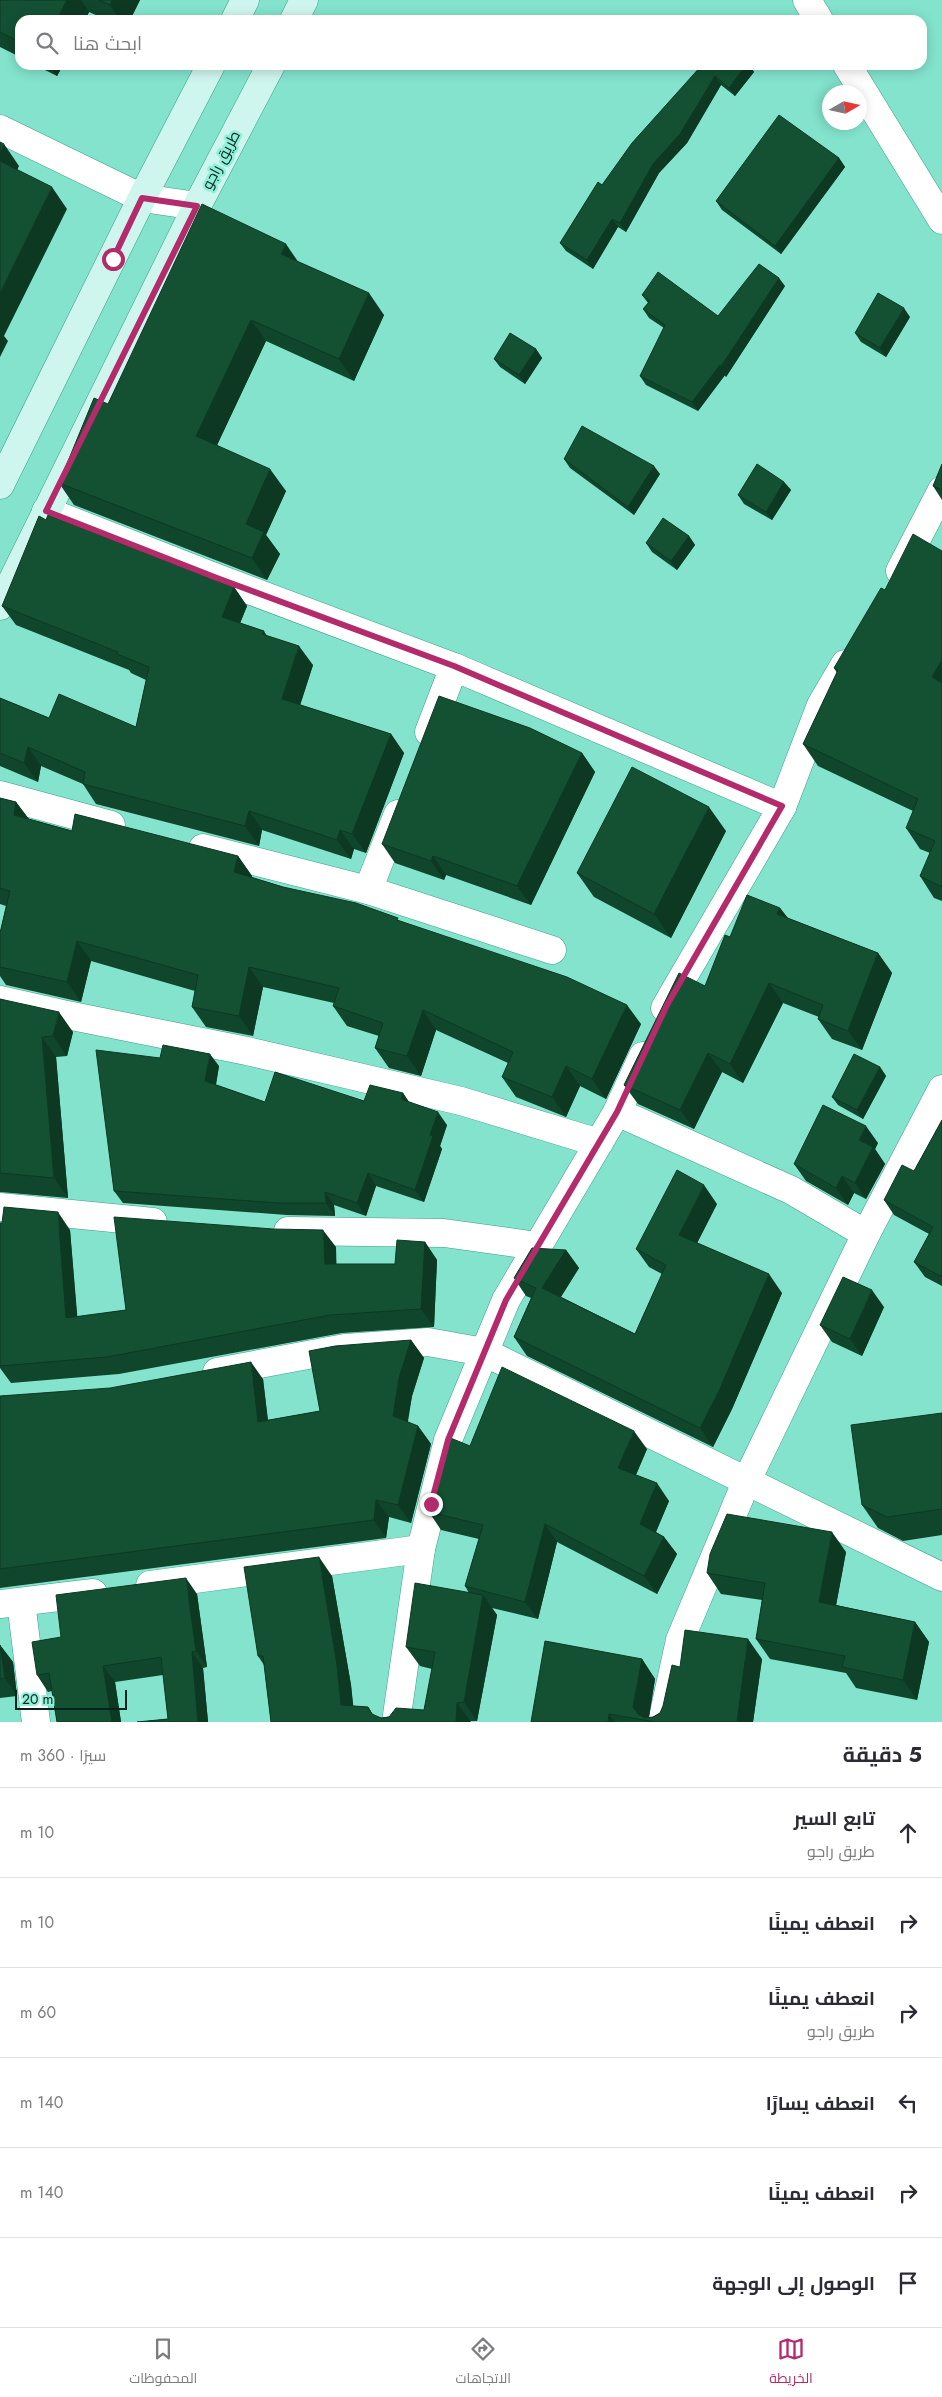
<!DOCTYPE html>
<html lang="ar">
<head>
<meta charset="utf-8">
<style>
  body { margin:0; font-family:Jost,Cairo,sans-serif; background:#f2f2f3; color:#2b2b33; direction:rtl }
  .compass { position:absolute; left:822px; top:85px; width:45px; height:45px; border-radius:50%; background:#fff; box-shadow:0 2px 12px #0003; rotate:81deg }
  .scale { position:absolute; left:15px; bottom:12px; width:112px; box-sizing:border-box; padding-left:5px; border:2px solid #05251e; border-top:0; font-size:14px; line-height:18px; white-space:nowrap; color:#05251e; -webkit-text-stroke:4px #90f0d9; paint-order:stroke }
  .stop { position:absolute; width:15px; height:15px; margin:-11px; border:4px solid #b32b6b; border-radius:50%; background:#fff }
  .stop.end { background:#b32b6b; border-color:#fff; box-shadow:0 1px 5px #0008 }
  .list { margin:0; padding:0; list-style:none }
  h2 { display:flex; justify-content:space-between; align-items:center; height:65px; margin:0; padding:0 20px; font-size:21px }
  h2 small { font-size:16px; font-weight:400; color:#7c7c81 }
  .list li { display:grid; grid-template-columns:32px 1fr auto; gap:15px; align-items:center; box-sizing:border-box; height:90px; padding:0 20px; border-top:1px solid #e1e1e2 }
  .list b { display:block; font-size:19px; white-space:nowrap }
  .list p { margin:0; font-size:16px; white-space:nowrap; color:#7c7c81 }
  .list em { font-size:16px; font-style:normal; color:#7c7c81 }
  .icon { flex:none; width:28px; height:28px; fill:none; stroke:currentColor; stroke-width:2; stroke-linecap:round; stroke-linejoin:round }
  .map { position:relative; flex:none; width:942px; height:1722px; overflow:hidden; direction:ltr }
  .search { position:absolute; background:#fff; box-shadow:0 2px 12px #0003; left:15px; right:15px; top:15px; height:55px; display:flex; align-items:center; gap:12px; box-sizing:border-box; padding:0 18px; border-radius:15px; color:#7c7c81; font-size:19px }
  .sheet { height:605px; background:#fff }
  nav { display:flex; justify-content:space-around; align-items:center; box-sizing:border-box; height:70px; border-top:1px solid #e1e1e2; background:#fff; font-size:14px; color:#7c7c81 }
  nav a { display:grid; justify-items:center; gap:2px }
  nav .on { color:#b32b6b }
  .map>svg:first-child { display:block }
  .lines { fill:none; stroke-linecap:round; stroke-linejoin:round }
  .minor-casing { stroke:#3c9f8a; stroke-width:29 }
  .secondary-casing { stroke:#3c9f8a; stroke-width:29 }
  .minor { stroke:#fff; stroke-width:28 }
  .secondary { stroke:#cff6ee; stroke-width:28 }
  .wall { fill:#10462b }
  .shaded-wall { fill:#0d3923 }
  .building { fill:#135132; stroke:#0d3923 }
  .route { stroke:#b32b6b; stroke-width:6 }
  .labels { text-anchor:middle; stroke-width:5; stroke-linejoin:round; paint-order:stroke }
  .street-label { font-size:15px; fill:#05251e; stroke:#90f0d9 }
</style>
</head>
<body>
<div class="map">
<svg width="942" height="1722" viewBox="0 0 942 1722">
  <rect width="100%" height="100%" fill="#83e3cc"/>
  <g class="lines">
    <g class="minor-casing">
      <g id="minor">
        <polyline points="807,0 819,20"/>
        <polyline points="847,65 942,220"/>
        <polyline points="0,129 142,198 197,206"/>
        <polyline points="46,511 217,578 454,667 782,807"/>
        <polyline points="900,571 942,490"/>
        <polyline points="429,732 454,667"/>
        <polyline points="0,795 111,825"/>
        <polyline points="203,848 368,890 552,950"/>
        <polyline points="368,890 398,814"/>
        <polyline points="0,1000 62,1014 247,1051 461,1101 599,1143"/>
        <polyline points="665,1008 782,807 821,705 845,664"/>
        <polyline points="617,1112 791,1190 866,1234"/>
        <polyline points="0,1207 153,1222"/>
        <polyline points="288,1231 444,1233 537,1246"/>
        <polyline points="217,1372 345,1348 428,1342 484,1352 942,1577"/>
        <polyline points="150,1585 421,1549"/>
        <polyline points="21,1602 36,1722"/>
        <polyline points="0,1604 93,1593"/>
        <polyline points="396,1722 421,1549 448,1440 506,1300 617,1112 643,1056"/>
        <polyline points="662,1722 680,1640 747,1480 866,1234 942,1089"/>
      </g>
    </g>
    <g class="secondary-casing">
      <g id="secondary">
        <polyline points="235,20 245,0"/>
        <polyline points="294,20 304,0"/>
        <polyline points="0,485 142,198 211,65"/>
        <polyline points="0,606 197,206 271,65"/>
      </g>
    </g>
    <use href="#minor" class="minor"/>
    <use href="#secondary" class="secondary"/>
  </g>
  <g class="wall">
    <polygon points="0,0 140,0 130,20 107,20 89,12 85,20 20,20 20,57 0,47"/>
    <polygon points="35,65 63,65 57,76"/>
    <polygon points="702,65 749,65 754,72 735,96 721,85 687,143 659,173 626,232 618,227 593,269 566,251 560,243 602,185"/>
    <polygon points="839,158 845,167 781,254 722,210 716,201"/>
    <polygon points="298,262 384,315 354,381 266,341 217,445 286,491 266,535 280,554 267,580 74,505 59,483 108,404"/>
    <polygon points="785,286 726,377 725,375 698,411 646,385 640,376 664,328 649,318 643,309 648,303 642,295 718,316"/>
    <polygon points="910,317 886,357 861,342 855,333"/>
    <polygon points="536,349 542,358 525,384 500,367 494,359"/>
    <polygon points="564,459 660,474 634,515 570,468"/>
    <polygon points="942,464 942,500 933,486"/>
    <polygon points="784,482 791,490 772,520 744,504 738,495"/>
    <polygon points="689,536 695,545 677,570 652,552 646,543"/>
    <polygon points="942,551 942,901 934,898 920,876 930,853 920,849 906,828 913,811 818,766 803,744 837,673 834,668 885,590"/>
    <polygon points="234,587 247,606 240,623 264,631 267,636 313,665 300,705 391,734 404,753 366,853 354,849 351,859 262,830 259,846 96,804 83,784 41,766 38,782 0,766 0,698 49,718 136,727 146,680 131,673 129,670 16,625 2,606"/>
    <polygon points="582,753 595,772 531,905 446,875 444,880 395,863 382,844"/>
    <polygon points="0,798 16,802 29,819 72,831 238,856 252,876 251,877 283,887 400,921 641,1024 606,1099 580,1086 566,1117 516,1097 502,1077 508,1063 436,1030 421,1076 389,1068 375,1048 379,1036 347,1026 333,1006 334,1003 263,987 253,1036 206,1027 192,1007 195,991 91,961 81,1002 6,985 0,976 0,933 6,906 0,904"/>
    <polygon points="726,831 671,938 594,897 577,873"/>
    <polygon points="780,908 788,918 878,953 892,973 862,1050 832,1039 818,1019 819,1017 783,1003 743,1083 722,1072 694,1129 638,1104 624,1085 705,986 730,937"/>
    <polygon points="0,999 73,1032 67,1056 56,1057 68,1198 0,1192"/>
    <polygon points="160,1058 219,1066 216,1085 265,1102 364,1101 403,1093 409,1102 447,1125 440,1146 442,1149 424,1202 376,1186 366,1216 334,1205 335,1216 287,1215 123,1203 114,1191"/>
    <polygon points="880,1067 886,1076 863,1119 838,1105 832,1097"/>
    <polygon points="942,1120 942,1286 925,1277 914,1262 929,1234 894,1215 884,1200 914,1171"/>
    <polygon points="878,1143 875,1149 885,1164 866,1199 854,1193 848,1205 806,1181 794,1164"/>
    <polygon points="717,1204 697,1243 782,1293 732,1409 713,1447 527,1356 514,1337 531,1298 526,1296 514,1278 566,1250 579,1268 561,1297 635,1334 662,1274 649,1267 636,1249"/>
    <polygon points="0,1223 70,1230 77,1317 126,1310 336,1247 336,1264 395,1264 425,1242 437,1260 434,1327 342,1333 119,1374 11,1383 0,1368"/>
    <polygon points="884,1307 862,1356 832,1342 820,1325"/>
    <polygon points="411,1340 424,1358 412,1396 407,1422 418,1426 431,1444 411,1523 389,1517 386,1538 0,1588 0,1396 263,1379 268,1420 320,1411"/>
    <polygon points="942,1413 942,1535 903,1541 878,1528 862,1505"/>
    <polygon points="470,1446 647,1449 636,1475 669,1501 656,1532 664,1537 677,1554 657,1594 557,1542 538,1619 492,1608 497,1615 477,1721 271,1722 264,1665 258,1656 332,1576 351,1685 353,1706 368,1707 373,1715 381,1718 424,1710 432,1669 420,1666 406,1647 469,1593 465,1586 479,1539 441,1530 429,1512"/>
    <polygon points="846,1552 836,1605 915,1622 929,1642 917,1700 856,1688 846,1673 770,1659 756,1639 762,1600 721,1594 707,1573"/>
    <polygon points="197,1594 207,1667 203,1668 208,1722 137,1722 168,1719 163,1675 115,1682 121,1722 57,1722 52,1691 48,1692 37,1675 61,1637"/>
    <polygon points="0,1645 13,1662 17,1696 0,1698"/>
    <polygon points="642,1659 655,1679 649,1718 653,1717 660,1713 680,1667 762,1659 753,1722 531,1722"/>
  </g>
  <g class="shaded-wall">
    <polygon points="67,0 81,0 89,12 85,20 57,20"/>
    <polygon points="112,0 140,0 130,20 120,20 110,5"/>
    <polygon points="49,65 63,65 57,76"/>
    <polygon points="746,65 749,65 754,72 735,96 729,88"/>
    <polygon points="715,76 721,85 687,143 659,173 626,232 620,223 653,164"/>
    <polygon points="4,144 19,166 12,181 0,164 0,152"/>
    <polygon points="839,158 845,167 781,254 775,246"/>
    <polygon points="52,187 67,209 4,336 8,341 0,357 0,293"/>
    <polygon points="612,219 618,227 593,269 587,260"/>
    <polygon points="286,244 301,266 281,254"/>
    <polygon points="779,278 785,286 726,377 725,375 698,411 692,402"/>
    <polygon points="369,293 384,315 354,381 339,359"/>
    <polygon points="904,308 910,317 886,357 880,348"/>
    <polygon points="251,320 266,341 211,458 196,436"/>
    <polygon points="536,349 542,358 525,384 519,375"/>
    <polygon points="654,466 660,474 634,515 628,507"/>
    <polygon points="270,469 286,491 266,535 280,554 267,580 252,558 246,524"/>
    <polygon points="784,482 791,490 772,520 766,512"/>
    <polygon points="689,536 695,545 677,570 671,561"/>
    <polygon points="234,587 247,606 235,636 222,617"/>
    <polygon points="299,646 313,665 296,718 282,699"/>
    <polygon points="942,660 942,691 932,677"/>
    <polygon points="391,734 404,753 366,853 352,834"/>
    <polygon points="28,747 41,766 38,782 24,763"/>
    <polygon points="582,753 595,772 531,905 517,886"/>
    <polygon points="16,802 30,821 14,815"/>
    <polygon points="709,807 726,831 671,938 654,914"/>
    <polygon points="249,811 262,830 259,846 245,826"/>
    <polygon points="340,830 354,849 351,859 337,840"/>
    <polygon points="238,856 252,876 248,892 234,872"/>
    <polygon points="433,856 446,875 444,880 431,861"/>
    <polygon points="780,908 794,927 777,914"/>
    <polygon points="77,941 91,961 81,1002 67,982"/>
    <polygon points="878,953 892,973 862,1050 848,1031"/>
    <polygon points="249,967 263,987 253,1036 239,1016"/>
    <polygon points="769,983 783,1003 743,1083 730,1064"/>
    <polygon points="627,1005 641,1024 606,1099 592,1079"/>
    <polygon points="423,1010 436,1030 421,1076 407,1056"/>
    <polygon points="59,1012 73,1032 67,1056 53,1036"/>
    <polygon points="42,1037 56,1057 68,1198 54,1178"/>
    <polygon points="708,1053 722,1072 694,1129 680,1110"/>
    <polygon points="210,1054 219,1066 214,1094 205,1081"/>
    <polygon points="566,1066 580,1086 566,1117 552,1097"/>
    <polygon points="880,1067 886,1076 863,1119 857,1110"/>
    <polygon points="403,1093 411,1105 401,1099"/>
    <polygon points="438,1112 447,1125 440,1146 442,1149 424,1202 415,1190 430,1135"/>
    <polygon points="866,1126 878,1143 875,1149 885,1164 866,1199 855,1183 859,1140"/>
    <polygon points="368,1173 376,1186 366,1216 357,1203"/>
    <polygon points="842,1176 854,1193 848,1205 836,1188"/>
    <polygon points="704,1185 717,1204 692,1253 679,1235"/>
    <polygon points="325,1192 334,1205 335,1216 326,1203"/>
    <polygon points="58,1212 70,1230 79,1336 66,1318"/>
    <polygon points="323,1230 336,1247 337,1282 325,1264"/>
    <polygon points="425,1242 437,1260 434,1327 421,1309"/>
    <polygon points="566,1250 579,1268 555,1306 542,1288"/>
    <polygon points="769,1274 782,1293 732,1409 713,1447 700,1428"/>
    <polygon points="872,1290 884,1307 862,1356 850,1339"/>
    <polygon points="411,1340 424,1358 412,1396 406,1434 393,1416 399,1378"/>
    <polygon points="251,1362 263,1379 270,1440 258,1422"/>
    <polygon points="418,1426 431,1444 411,1523 398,1505"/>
    <polygon points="634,1431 647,1449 631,1486 618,1468"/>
    <polygon points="657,1483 669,1501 652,1541 640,1524"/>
    <polygon points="376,1500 389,1517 386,1538 374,1520"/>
    <polygon points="545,1524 557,1542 538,1619 525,1602"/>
    <polygon points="832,1532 846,1552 833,1622 819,1602"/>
    <polygon points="664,1537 677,1554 657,1594 644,1576"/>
    <polygon points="319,1557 332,1576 351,1685 355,1722 341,1705"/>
    <polygon points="186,1578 197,1594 207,1667 196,1651"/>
    <polygon points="483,1595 497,1615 477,1721 464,1702"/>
    <polygon points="915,1622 929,1642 917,1700 903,1680"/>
    <polygon points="748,1639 762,1659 753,1722 737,1722"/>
    <polygon points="0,1645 13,1662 17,1696 5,1678"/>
    <polygon points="192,1652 203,1668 208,1722 198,1722"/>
    <polygon points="642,1659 655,1679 648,1721 642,1720 633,1707"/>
    <polygon points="103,1666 115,1682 121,1722 112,1722"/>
    <polygon points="457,1703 471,1722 456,1722"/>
    <polygon points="609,1714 615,1722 608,1722"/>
  </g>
  <g class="building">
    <polygon points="0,0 67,0 57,20 20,20 20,42 0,32"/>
    <polygon points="99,0 112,0 110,5"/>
    <polygon points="702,65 746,65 729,88 715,76 680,134 653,164 620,223 612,219 587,260 560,243 598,182 602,185 632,143"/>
    <polygon points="779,115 839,158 775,246 716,201"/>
    <polygon points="0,142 4,144 0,152"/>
    <polygon points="0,161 52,187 0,293"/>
    <polygon points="202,204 286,244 281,254 369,293 339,359 251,320 196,436 270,469 246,524 264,532 252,558 59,483 94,398 108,404"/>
    <polygon points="759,264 779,278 720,368 720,365 692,402 640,376 665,325 643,309 650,301 642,295 658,272 718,316"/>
    <polygon points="878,293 904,308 880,348 855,333"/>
    <polygon points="510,333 536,349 519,375 494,359"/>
    <polygon points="582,426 654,466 628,507 564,459"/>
    <polygon points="757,464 784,482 766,512 738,495"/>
    <polygon points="942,464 942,490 933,486"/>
    <polygon points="48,515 234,587 222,617 264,631 262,634 299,646 282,699 391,734 352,834 340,830 337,840 249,811 245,826 83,784 85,772 28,747 24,763 0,753 0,698 49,718 59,694 136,727 149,667 117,654 118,652 2,606 39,516 46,520"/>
    <polygon points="663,518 689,536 671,561 646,543"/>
    <polygon points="913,534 942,551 942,660 932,677 942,683 942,887 920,876 935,841 906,828 918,799 803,744 838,670 834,668 881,588 885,590"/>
    <polygon points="439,696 530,728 582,753 517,886 433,856 431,861 382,844"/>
    <polygon points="632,767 709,807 654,914 577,873"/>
    <polygon points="0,798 16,802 14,815 72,831 75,814 238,856 234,872 283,887 356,903 398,918 397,920 567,977 627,1005 592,1079 566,1066 552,1097 502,1077 513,1052 423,1010 407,1056 375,1048 383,1023 333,1006 339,988 249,967 239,1016 192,1007 198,975 77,941 67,982 0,967 0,933 10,891 0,888"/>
    <polygon points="747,895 780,908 777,914 878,953 848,1031 818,1019 823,1005 769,983 730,1064 708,1053 680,1110 624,1085 679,973 705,986 725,935 730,937"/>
    <polygon points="0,999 59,1012 53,1036 42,1037 54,1178 0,1173"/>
    <polygon points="163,1045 210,1054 205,1081 265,1102 275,1072 364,1101 370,1085 403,1093 401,1099 438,1112 430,1135 433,1136 415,1190 368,1173 357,1203 325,1192 326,1203 278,1203 114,1191 96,1050 160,1058"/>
    <polygon points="854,1054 880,1067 857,1110 832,1097"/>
    <polygon points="823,1105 866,1126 859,1140 873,1147 855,1183 842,1176 836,1188 794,1164"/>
    <polygon points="942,1120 942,1277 914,1262 933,1227 884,1200 902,1165 914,1171"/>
    <polygon points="677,1170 704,1185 679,1235 769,1274 719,1391 700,1428 514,1337 536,1288 514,1278 532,1248 566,1250 542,1288 635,1334 666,1265 636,1249"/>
    <polygon points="4,1207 58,1212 66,1318 126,1310 114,1217 273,1229 323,1230 325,1264 395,1264 397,1240 425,1242 421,1309 330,1315 107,1357 0,1366 0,1223 2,1223"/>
    <polygon points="843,1277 872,1290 850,1339 820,1325"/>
    <polygon points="411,1340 399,1378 393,1416 418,1426 398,1505 376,1500 374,1520 0,1569 0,1396 110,1388 251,1362 258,1422 320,1411 309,1351 335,1346"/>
    <polygon points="502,1367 634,1431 618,1468 657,1483 640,1524 664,1537 644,1576 545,1524 525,1602 465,1586 483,1525 429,1512 448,1437 470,1446"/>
    <polygon points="942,1413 942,1509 887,1517 862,1505 851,1425"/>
    <polygon points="727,1514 832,1532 819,1602 915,1622 903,1680 842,1667 845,1656 756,1639 765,1583 707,1573 710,1554"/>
    <polygon points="319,1557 337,1665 341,1705 368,1707 372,1714 381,1718 389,1717 396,1708 424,1710 435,1652 406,1647 415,1583 483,1595 464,1702 457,1703 456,1722 271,1722 263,1656 258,1656 244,1567"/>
    <polygon points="186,1578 196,1651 192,1652 198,1722 137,1722 168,1719 161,1657 103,1666 112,1722 57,1722 49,1673 37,1675 32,1642 61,1637 56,1595"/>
    <polygon points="685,1630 748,1639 737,1722 656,1722 609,1714 608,1722 531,1722 545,1641 642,1659 633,1707 638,1714 645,1718 653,1717 660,1713 663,1706 672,1665 680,1667"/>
    <polygon points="0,1645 5,1678 0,1679"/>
  </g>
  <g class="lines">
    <polyline class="route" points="113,259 142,198 197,206 46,511 217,578 454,666 782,806 667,1005 617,1112 506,1300 448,1440 431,1504"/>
  </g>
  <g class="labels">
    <g class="street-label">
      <text transform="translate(221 160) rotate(-62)" y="5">طريق راجو</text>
    </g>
  </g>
</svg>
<svg class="compass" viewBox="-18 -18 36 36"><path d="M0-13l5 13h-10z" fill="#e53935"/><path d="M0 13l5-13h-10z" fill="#7c7c81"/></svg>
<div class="scale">20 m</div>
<div class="stop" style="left:113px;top:259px"></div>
<div class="stop end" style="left:431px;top:1504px"></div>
<div class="search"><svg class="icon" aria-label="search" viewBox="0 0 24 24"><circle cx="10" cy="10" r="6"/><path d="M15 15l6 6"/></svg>ابحث هنا</div>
</div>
<section class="sheet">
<h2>5 دقيقة<small>سيرًا · 360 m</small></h2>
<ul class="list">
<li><svg class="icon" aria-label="ahead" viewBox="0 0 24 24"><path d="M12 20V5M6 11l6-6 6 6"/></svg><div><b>تابع السير</b><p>طريق راجو</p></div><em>10 m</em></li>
<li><svg class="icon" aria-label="right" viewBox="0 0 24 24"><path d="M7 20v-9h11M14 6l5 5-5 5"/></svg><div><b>انعطف يمينًا</b></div><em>10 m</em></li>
<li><svg class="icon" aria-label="right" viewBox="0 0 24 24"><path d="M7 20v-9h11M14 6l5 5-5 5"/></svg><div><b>انعطف يمينًا</b><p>طريق راجو</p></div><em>60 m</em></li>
<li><svg class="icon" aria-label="left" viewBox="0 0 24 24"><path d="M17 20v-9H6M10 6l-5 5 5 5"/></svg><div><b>انعطف يسارًا</b></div><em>140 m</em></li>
<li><svg class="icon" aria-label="right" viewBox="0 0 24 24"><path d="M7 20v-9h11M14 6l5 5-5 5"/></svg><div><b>انعطف يمينًا</b></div><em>140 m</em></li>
<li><svg class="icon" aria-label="arrive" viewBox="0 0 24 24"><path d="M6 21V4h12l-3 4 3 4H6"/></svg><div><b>الوصول إلى الوجهة</b></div></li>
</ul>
</section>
<nav>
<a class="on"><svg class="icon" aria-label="map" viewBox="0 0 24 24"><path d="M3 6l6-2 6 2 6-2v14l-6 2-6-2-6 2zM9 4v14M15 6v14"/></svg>الخريطة</a>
<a><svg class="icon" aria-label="directions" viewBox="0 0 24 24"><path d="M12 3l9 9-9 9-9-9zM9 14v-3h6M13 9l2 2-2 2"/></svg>الاتجاهات</a>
<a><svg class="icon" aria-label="saved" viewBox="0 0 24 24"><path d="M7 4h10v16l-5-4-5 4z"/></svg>المحفوظات</a>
</nav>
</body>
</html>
